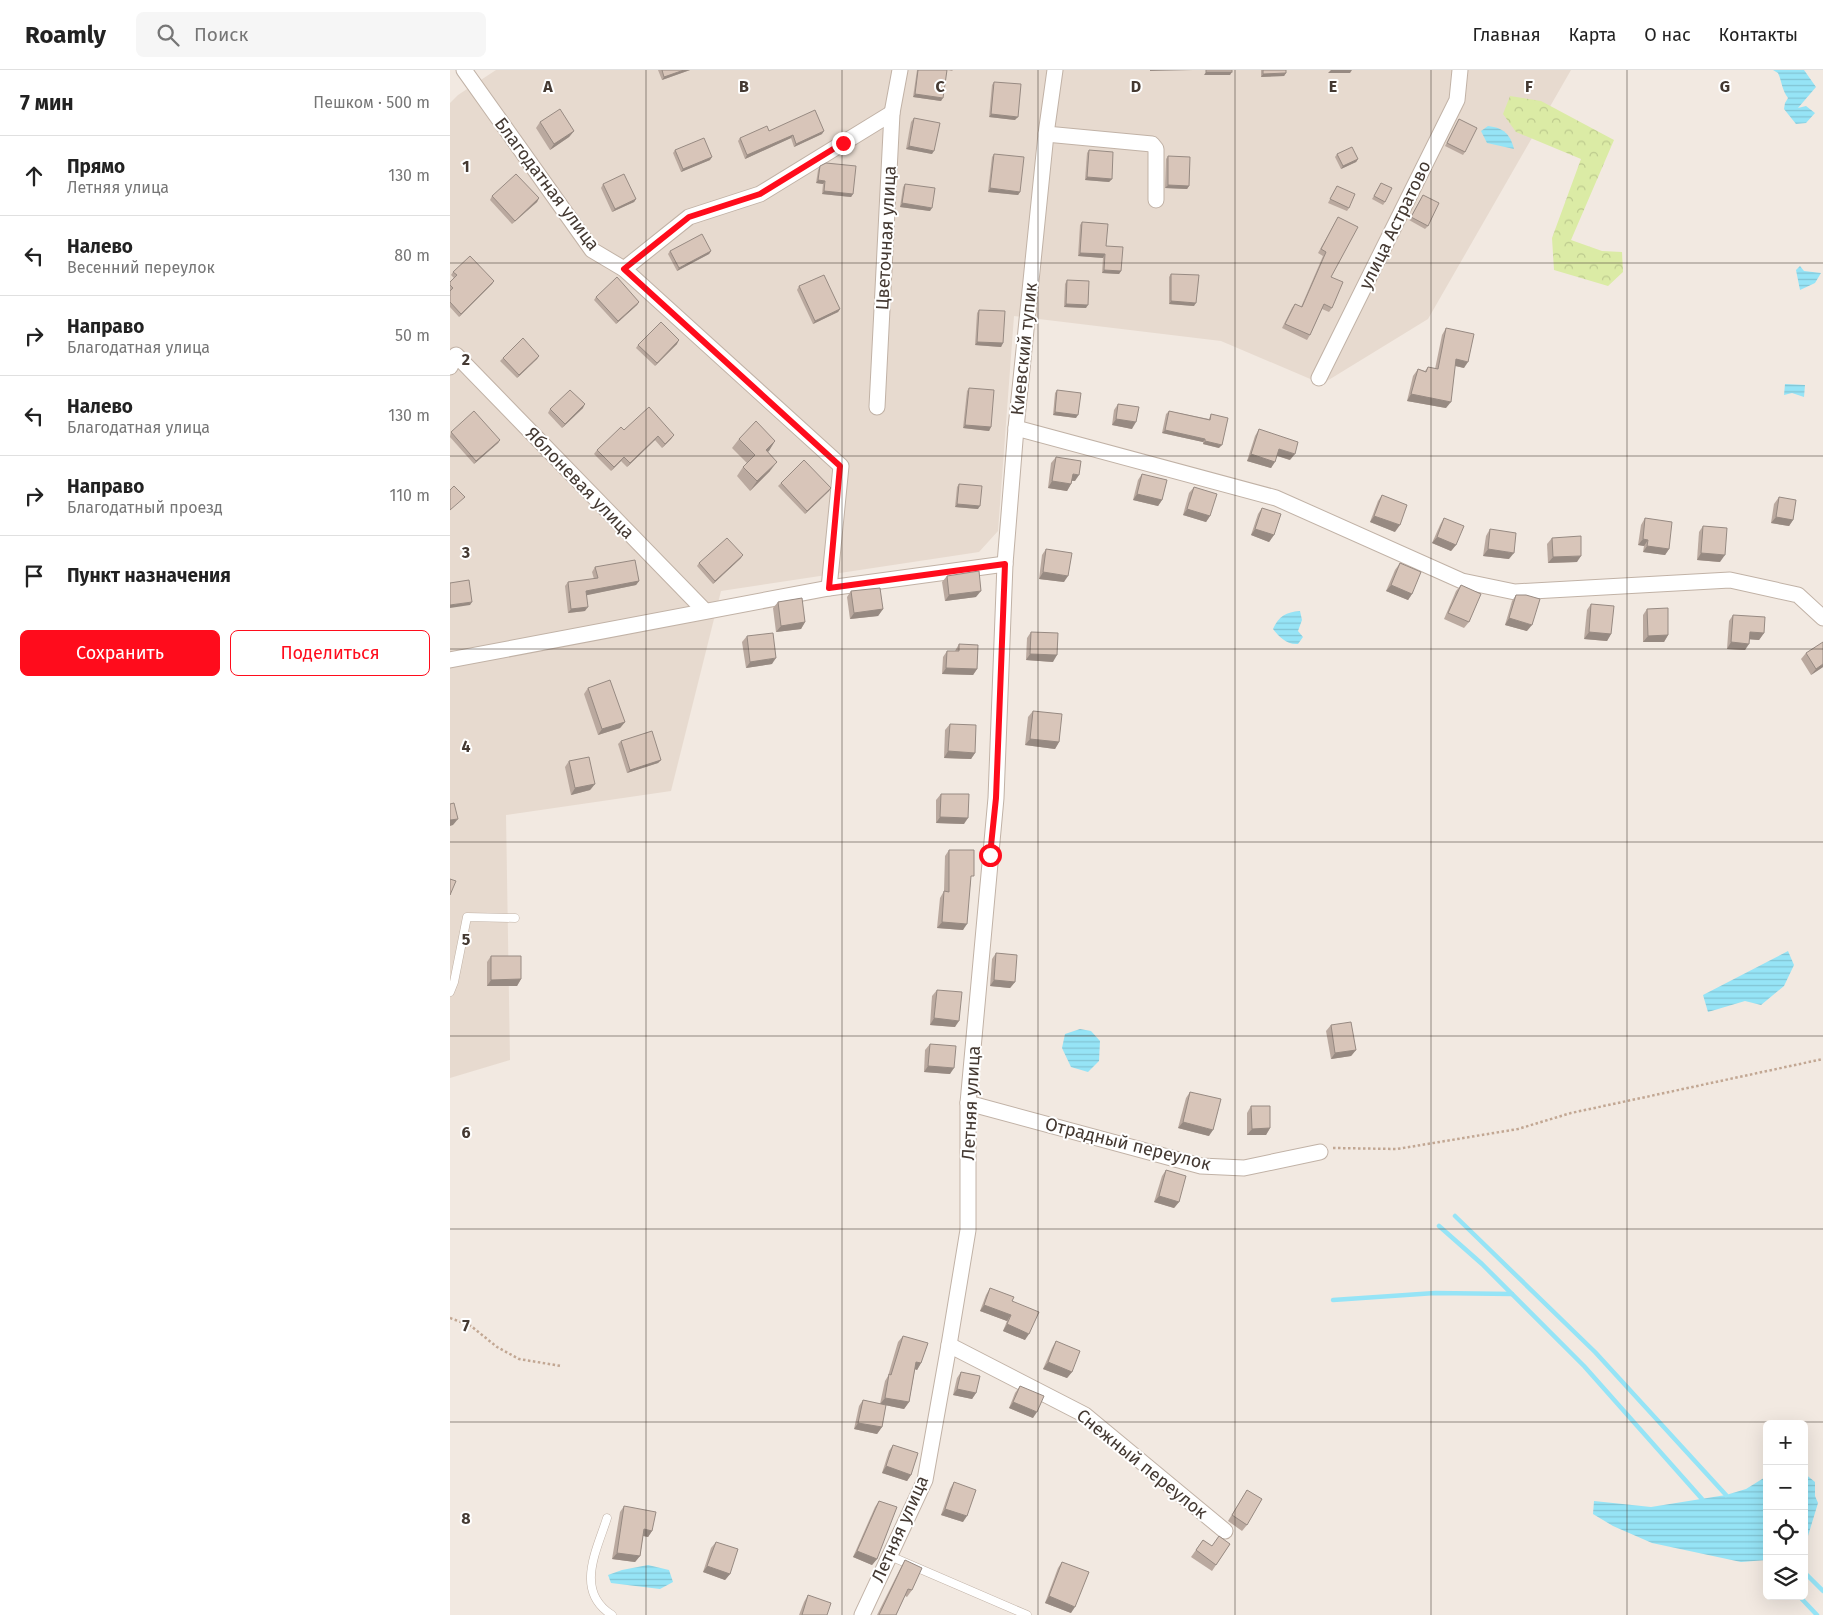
<!DOCTYPE html>
<html lang="ru">
<head>
<meta charset="utf-8">
<style>
  body { margin:0; font-family:"Fira Sans",sans-serif; background:#f6f6f6; color:#222 }
  .controls { position:absolute; right:15px; bottom:15px; display:grid; overflow:hidden; border-radius:8px; box-shadow:0 5px 20px #0002 }
  .controls button { width:45px; height:45px; display:grid; place-items:center; padding:0; border:0; border-bottom:1px solid #e0e0e0; background:#fff; color:#222; font:25px sans-serif }
  .stop { position:absolute; width:15px; height:15px; margin:-11px; border:4px solid #ff0c1c; border-radius:50%; background:#fff }
  .stop.end { background:#ff0c1c; border-color:#fff; box-shadow:0 1px 5px #0008 }
  .list { margin:0; padding:0; list-style:none }
  h2 { display:flex; justify-content:space-between; align-items:center; height:65px; margin:0; padding:0 20px; font-size:21px }
  h2 small { font-size:16px; font-weight:400; color:#767676 }
  .list li { display:grid; grid-template-columns:32px 1fr auto; gap:15px; align-items:center; box-sizing:border-box; height:80px; padding:0 20px; border-top:1px solid #e0e0e0 }
  .list b { display:block; font-size:19px; white-space:nowrap }
  .list p { margin:0; font-size:16px; white-space:nowrap; color:#767676 }
  .list em { font-size:16px; font-style:normal; color:#767676 }
  .actions { display:flex; gap:10px; padding:15px 20px }
  .actions a { flex:1; padding:11px 0; border:1px solid #ff0c1c; border-radius:8px; text-align:center; font-size:18px; color:#ff0c1c }
  .actions .main { background:#ff0c1c; color:#fff }
  .icon { flex:none; width:28px; height:28px; fill:none; stroke:currentColor; stroke-width:2; stroke-linecap:round; stroke-linejoin:round }
  .map { position:relative; flex:none; width:1373px; height:1545px; overflow:hidden }
  header { display:flex; align-items:center; gap:30px; box-sizing:border-box; height:70px; padding:0 25px; background:#fff; border-bottom:1px solid #e0e0e0 }
  header strong { font-size:24px }
  nav { display:flex; gap:28px; margin-inline-start:auto; font-size:18px }
  .search { width:350px; height:45px; background:#f6f6f6; display:flex; align-items:center; gap:12px; box-sizing:border-box; padding:0 18px; border-radius:8px; color:#767676; font-size:19px }
  main { display:flex }
  aside { flex:1; background:#fff }
  .map>svg:first-child { display:block }
  .residential { fill:#e7dacf }
  .forest { fill:url(#forest-crowns) }
  .water { fill:url(#water-rules) }
  .lines { fill:none; stroke-linecap:round; stroke-linejoin:round }
  .stream { stroke:#96e4f6; stroke-width:4.5 }
  .lane-casing { stroke:#c1b2a6; stroke-width:9 }
  .street-casing { stroke:#c1b2a6; stroke-width:17 }
  .path { stroke:#c2a793; stroke-width:2.5; stroke-dasharray:2.5 2.5; stroke-linecap:butt }
  .lane { stroke:#fff; stroke-width:8 }
  .street { stroke:#fff; stroke-width:15 }
  .wall { fill:#baa99f }
  .shaded-wall { fill:#978a82 }
  .building { fill:#d8c5b9; stroke:#978a82 }
  .route { stroke:#ff0c1c; stroke-width:6 }
  .grid { fill:none; stroke:#443932; stroke-width:1; stroke-opacity:0.55 }
  .labels { text-anchor:middle; stroke-width:4; stroke-linejoin:round; paint-order:stroke }
  .street-label { font-size:18px; fill:#443932; stroke:#fff }
  .grid-label { font-size:16px; text-anchor:middle; font-weight:bold; fill:#443932; stroke:#fff; stroke-width:4; stroke-linejoin:round; paint-order:stroke }
</style>
</head>
<body>
<header>
<strong>Roamly</strong>
<div class="search"><svg class="icon" aria-label="search" viewBox="0 0 24 24"><circle cx="10" cy="10" r="6"/><path d="M15 15l6 6"/></svg>Поиск</div>
<nav><a>Главная</a><a>Карта</a><a>О нас</a><a>Контакты</a></nav>
</header>
<main>
<aside>
<h2>7 мин<small>Пешком · 500 m</small></h2>
<ul class="list">
<li><svg class="icon" aria-label="ahead" viewBox="0 0 24 24"><path d="M12 20V5M6 11l6-6 6 6"/></svg><div><b>Прямо</b><p>Летняя улица</p></div><em>130 m</em></li>
<li><svg class="icon" aria-label="left" viewBox="0 0 24 24"><path d="M17 20v-9H6M10 6l-5 5 5 5"/></svg><div><b>Налево</b><p>Весенний переулок</p></div><em>80 m</em></li>
<li><svg class="icon" aria-label="right" viewBox="0 0 24 24"><path d="M7 20v-9h11M14 6l5 5-5 5"/></svg><div><b>Направо</b><p>Благодатная улица</p></div><em>50 m</em></li>
<li><svg class="icon" aria-label="left" viewBox="0 0 24 24"><path d="M17 20v-9H6M10 6l-5 5 5 5"/></svg><div><b>Налево</b><p>Благодатная улица</p></div><em>130 m</em></li>
<li><svg class="icon" aria-label="right" viewBox="0 0 24 24"><path d="M7 20v-9h11M14 6l5 5-5 5"/></svg><div><b>Направо</b><p>Благодатный проезд</p></div><em>110 m</em></li>
<li><svg class="icon" aria-label="arrive" viewBox="0 0 24 24"><path d="M6 21V4h12l-3 4 3 4H6"/></svg><div><b>Пункт назначения</b></div></li>
</ul>
<div class="actions"><a class="main">Сохранить</a><a>Поделиться</a></div>
</aside>
<div class="map">
<svg width="1373" height="1545" viewBox="0 0 1373 1545">
  <defs>
    <pattern id="forest-crowns" width="20" height="18" patternUnits="userSpaceOnUse" patternTransform="scale(1.25)"><rect width="20" height="18" fill="#dbeba5"/><path d="M2 6a3 3 0 1 1 6 0M12 15a3 3 0 1 1 6 0" fill="none" stroke="#bdca8e"/></pattern>
    <pattern id="water-rules" width="6" height="5" patternUnits="userSpaceOnUse" patternTransform="scale(1.25)"><rect width="6" height="5" fill="#96e4f6"/><path d="M0 2.5h6" fill="none" stroke="#82c4d3"/></pattern>
  </defs>
  <rect width="100%" height="100%" fill="#f2e9e1"/>
  <polygon class="residential" points="46,0 1121,0 978,249 872,314 771,271 564,246 548,461 529,482 271,521 221,721 56,745 60,990 0,1008 0,33 8,25"/>
  <polygon class="forest" points="1060,26 1091,31 1164,70 1121,170 1152,181 1172,182 1173,202 1158,216 1104,200 1102,168 1131,89 1066,62 1053,44"/>
  <g class="water">
    <path d="M1323,0H1354L1366,17L1348,38L1356,36L1365,43L1356,53L1346,54L1334,39L1335,33L1338,28C1332,20 1332,12 1328,3Z"/>
    <path d="M1038,56C1054,58 1060,64 1064,79L1037,73L1031,61Z"/>
    <polygon points="1350,196 1354,201 1371,203 1365,213 1350,220 1346,200"/>
    <polygon points="1335,314 1355,315 1354,327 1342,323 1334,325"/>
    <path d="M850,541L852,550L848,561L853,567L848,574C837,575 829,567 823,559C829,546 836,542 850,541Z"/>
    <polygon points="1338,881 1344,895 1334,916 1311,935 1295,931 1258,942 1253,925"/>
    <polygon points="630,959 641,961 650,971 649,991 638,1002 621,997 612,978 615,964"/>
    <polygon points="1354,1403 1365,1412 1365,1426 1368,1433 1354,1479"/>
    <polygon points="1317,1406 1317,1490 1291,1492 1202,1473 1163,1456 1143,1444 1144,1431 1201,1437 1276,1425 1296,1419"/>
    <polygon points="198,1495 219,1500 223,1512 210,1519 161,1513 158,1505 172,1500"/>
  </g>
  <g class="lines">
    <g class="stream">
      <polyline points="1005,1146 1145,1282 1276,1425"/>
      <polyline points="989,1156 1032,1194 1134,1296 1252,1429"/>
      <polyline points="883,1230 985,1223 1062,1224"/>
      <polyline points="1357,1505 1373,1521"/>
      <polyline points="1349,1526 1367,1545"/>
    </g>
    <g class="lane-casing">
      <g id="lane">
        <polyline points="0,922 4,912 17,847 65,848"/>
        <path d="M157,1448C147,1480 124,1521 162,1545"/>
        <polyline points="440,1486 577,1545"/>
      </g>
    </g>
    <g class="street-casing">
      <g id="street">
        <polyline points="14,0 142,180 174,199 391,396 379,518"/>
        <polyline points="596,64 702,74 706,79 706,130"/>
        <polyline points="174,199 239,147 310,124 442,43"/>
        <polyline points="0,297 6,285 255,541"/>
        <polyline points="869,308 1007,30 1010,0"/>
        <polyline points="427,337 442,43 450,0"/>
        <polyline points="566,358 826,428 1012,511 1065,522 1280,510 1348,525 1373,548"/>
        <polyline points="0,590 379,518 555,494"/>
        <polyline points="518,1033 751,1096 794,1098 870,1082"/>
        <polyline points="499,1275 635,1345 775,1461"/>
        <polyline points="412,1545 475,1410 499,1275 518,1160 518,1033 546,728 555,494 566,358 596,64 605,0"/>
      </g>
    </g>
    <g class="path">
      <polyline points="883,1078 947,1079 1068,1059 1121,1043 1373,989"/>
      <polyline points="0,1248 21,1256 47,1277 69,1289 111,1296"/>
    </g>
    <use href="#lane" class="lane"/>
    <use href="#street" class="street"/>
  </g>
  <g class="wall">
    <polygon points="208,0 240,0 212,10"/>
    <polygon points="467,0 503,0 502,1 497,0 491,31 463,27"/>
    <polygon points="811,0 836,0 836,3 834,6 811,7"/>
    <polygon points="544,12 565,50 539,47 542,15"/>
    <polygon points="464,48 482,84 456,79 461,52"/>
    <polygon points="1009,49 1015,82 1013,85 995,76"/>
    <polygon points="90,52 124,61 119,67 100,80 86,58"/>
    <polygon points="319,61 372,64 344,77 341,68 295,89 288,71 290,68"/>
    <polygon points="225,80 260,90 231,102 223,83"/>
    <polygon points="639,80 662,109 659,112 635,110 637,83"/>
    <polygon points="544,84 570,122 568,125 538,122 542,87"/>
    <polygon points="887,84 908,89 906,92 891,99 885,87"/>
    <polygon points="718,86 739,116 737,119 715,118 716,89"/>
    <polygon points="370,96 403,124 401,127 372,124 373,114 366,113 368,100"/>
    <polygon points="931,113 935,132 933,135 922,129"/>
    <polygon points="153,114 186,129 184,132 162,142 151,118"/>
    <polygon points="455,114 480,141 450,137 453,117"/>
    <polygon points="887,116 899,138 897,141 878,133"/>
    <polygon points="973,125 978,156 975,159 959,150"/>
    <polygon points="42,126 89,128 87,132 62,154 40,130"/>
    <polygon points="888,147 881,207 882,238 879,242 872,239 860,265 857,270 832,258 842,238 845,234 851,237 873,186 868,183"/>
    <polygon points="632,152 656,176 671,201 669,204 652,203 653,188 628,186 630,155"/>
    <polygon points="220,181 261,181 259,184 227,201 218,184"/>
    <polygon points="3,202 44,211 42,214 9,247 0,237 0,212 4,208 1,205"/>
    <polygon points="721,204 744,236 719,234 719,207"/>
    <polygon points="617,210 636,238 614,237 615,214"/>
    <polygon points="349,216 390,239 388,242 363,254 347,220"/>
    <polygon points="146,227 189,232 187,235 166,254 144,230"/>
    <polygon points="529,240 553,273 551,277 525,275 527,243"/>
    <polygon points="996,258 1014,298 1005,296 996,338 957,331 963,306 968,299 975,301 978,297 985,299 992,265"/>
    <polygon points="227,274 205,296 186,278 188,275"/>
    <polygon points="89,286 87,289 67,308 50,291 53,288"/>
    <polygon points="519,318 541,357 539,361 513,358 517,321"/>
    <polygon points="607,320 626,348 603,345 605,323"/>
    <polygon points="668,334 682,359 662,355 664,340"/>
    <polygon points="133,338 112,358 98,343 100,339"/>
    <polygon points="719,341 759,349 761,344 769,378 753,374 753,372 712,363 716,344"/>
    <polygon points="809,359 840,390 827,386 821,398 797,391 805,366"/>
    <polygon points="174,360 224,365 221,369 212,378 205,370 177,397 171,391 161,401 144,384 147,380"/>
    <polygon points="1,362 50,370 48,373 24,394 0,367"/>
    <polygon points="289,369 325,371 317,382 320,401 300,421 287,406 293,397 297,393 282,378"/>
    <polygon points="606,387 625,411 622,411 621,414 617,421 598,418 601,393"/>
    <polygon points="692,404 712,430 708,436 683,430 688,410"/>
    <polygon points="331,413 381,418 379,421 355,444 328,416"/>
    <polygon points="509,414 528,439 505,437 507,417"/>
    <polygon points="744,417 760,446 756,452 733,445 739,423"/>
    <polygon points="932,425 945,462 920,452 928,431"/>
    <polygon points="1329,427 1343,450 1339,456 1321,453 1324,434"/>
    <polygon points="812,438 824,465 819,472 801,465 808,444"/>
    <polygon points="994,448 1006,475 1001,481 982,473 990,455"/>
    <polygon points="1195,448 1219,479 1215,485 1193,482 1194,476 1188,475 1191,455"/>
    <polygon points="1253,456 1270,492 1247,490 1249,462"/>
    <polygon points="1040,459 1059,489 1033,486 1036,466"/>
    <polygon points="1102,468 1127,492 1098,493 1097,474"/>
    <polygon points="596,479 614,512 589,509 592,485"/>
    <polygon points="291,488 263,514 247,496 249,493"/>
    <polygon points="950,493 962,524 958,530 936,521 945,500"/>
    <polygon points="145,497 189,511 186,515 136,525 135,541 118,543 115,516 118,512 144,509 142,502"/>
    <polygon points="497,506 526,527 495,531 492,512"/>
    <polygon points="1011,515 1019,552 1014,558 994,549 1006,521"/>
    <polygon points="401,521 433,539 428,546 400,549 397,527"/>
    <polygon points="1066,525 1077,561 1055,555 1062,531"/>
    <polygon points="328,532 355,552 351,559 326,562 323,538"/>
    <polygon points="1141,534 1161,564 1157,571 1134,569 1137,540"/>
    <polygon points="1197,539 1218,565 1214,572 1193,572 1193,545"/>
    <polygon points="1283,545 1314,563 1309,570 1299,569 1295,580 1277,579 1279,551"/>
    <polygon points="581,562 603,592 576,590 577,568"/>
    <polygon points="297,566 322,594 296,598 292,572"/>
    <polygon points="509,574 527,599 523,605 492,604 493,587 497,581 505,581"/>
    <polygon points="1356,583 1373,597 1361,605 1351,589"/>
    <polygon points="138,618 175,652 170,658 148,665 134,624"/>
    <polygon points="583,641 609,672 605,679 575,675 578,647"/>
    <polygon points="500,654 525,683 521,689 494,688 495,660"/>
    <polygon points="171,671 211,690 208,693 177,703 168,674"/>
    <polygon points="119,691 145,714 140,720 121,725 115,697"/>
    <polygon points="491,724 514,754 486,753 486,730"/>
    <polygon points="499,780 521,811 513,860 487,858 490,828 494,821 495,786"/>
    <polygon points="546,883 565,912 560,918 540,916 542,889"/>
    <polygon points="41,886 71,909 67,916 37,916 37,892"/>
    <polygon points="487,920 505,957 480,955 482,926"/>
    <polygon points="881,955 906,980 901,986 881,989 876,961"/>
    <polygon points="480,974 500,1004 474,1002 475,980"/>
    <polygon points="740,1022 759,1066 728,1058 736,1028"/>
    <polygon points="801,1036 820,1058 816,1065 797,1065 797,1043"/>
    <polygon points="716,1100 729,1132 724,1138 704,1132 712,1106"/>
    <polygon points="540,1218 562,1231 575,1270 553,1261 557,1251 530,1241 536,1225"/>
    <polygon points="453,1266 471,1293 467,1300 465,1299 459,1332 454,1339 435,1335 432,1357 427,1364 404,1359 409,1336 413,1330 430,1334 435,1311 438,1306 448,1272"/>
    <polygon points="606,1271 622,1302 617,1308 593,1299 602,1278"/>
    <polygon points="511,1302 526,1323 522,1329 503,1325 507,1308"/>
    <polygon points="570,1316 583,1348 559,1338 565,1323"/>
    <polygon points="443,1375 461,1405 457,1411 432,1403 439,1381"/>
    <polygon points="504,1412 513,1452 491,1445 500,1419"/>
    <polygon points="797,1420 797,1455 792,1461 778,1451"/>
    <polygon points="429,1431 427,1489 422,1495 403,1487 425,1437"/>
    <polygon points="174,1436 202,1461 198,1467 193,1466 190,1486 185,1492 162,1489 170,1442"/>
    <polygon points="753,1470 762,1476 780,1474 762,1501 741,1487"/>
    <polygon points="266,1472 280,1504 275,1510 253,1502 261,1478"/>
    <polygon points="455,1490 462,1520 457,1527 455,1526 446,1545 427,1545 451,1497"/>
    <polygon points="612,1492 621,1543 595,1533 608,1498"/>
    <polygon points="358,1525 377,1545 349,1545 354,1532"/>
  </g>
  <g class="shaded-wall">
    <polygon points="234,0 240,0 212,10 214,7"/>
    <polygon points="700,0 743,0 700,1"/>
    <polygon points="881,0 902,0 900,3 878,3"/>
    <polygon points="756,2 782,2 780,5 754,5"/>
    <polygon points="836,3 834,6 811,7 813,4"/>
    <polygon points="465,24 493,28 491,31 463,27"/>
    <polygon points="541,44 568,47 565,50 539,47"/>
    <polygon points="124,61 119,67 100,80 104,74"/>
    <polygon points="374,61 372,64 344,77 346,74"/>
    <polygon points="343,65 341,68 295,89 297,85"/>
    <polygon points="459,76 484,81 482,84 456,79"/>
    <polygon points="262,87 260,90 231,102 233,99"/>
    <polygon points="908,89 906,92 891,99 893,96"/>
    <polygon points="637,107 662,109 659,112 635,110"/>
    <polygon points="368,110 375,111 373,114 366,113"/>
    <polygon points="718,115 739,116 737,119 715,118"/>
    <polygon points="540,118 570,122 568,125 538,122"/>
    <polygon points="374,121 403,124 401,127 372,124"/>
    <polygon points="89,128 87,132 62,154 65,151"/>
    <polygon points="186,129 184,132 162,142 165,139"/>
    <polygon points="452,133 482,138 480,141 450,137"/>
    <polygon points="261,181 259,184 227,201 229,198"/>
    <polygon points="630,183 655,184 653,188 628,186"/>
    <polygon points="654,200 671,201 669,204 652,203"/>
    <polygon points="44,211 42,214 9,247 11,244"/>
    <polygon points="721,231 746,233 744,236 719,234"/>
    <polygon points="189,232 187,235 166,254 168,251"/>
    <polygon points="616,234 638,235 636,238 614,237"/>
    <polygon points="390,239 388,242 363,254 365,251"/>
    <polygon points="229,270 227,274 205,296 207,293"/>
    <polygon points="527,272 553,273 551,277 525,275"/>
    <polygon points="89,286 87,289 67,308 69,305"/>
    <polygon points="1006,289 1018,292 1014,298 1002,295"/>
    <polygon points="961,324 1001,332 996,338 957,331"/>
    <polygon points="135,334 133,338 112,358 115,354"/>
    <polygon points="605,342 628,345 626,348 603,345"/>
    <polygon points="666,349 686,352 682,359 662,355"/>
    <polygon points="515,355 541,357 539,361 513,358"/>
    <polygon points="715,360 755,369 753,372 712,363"/>
    <polygon points="224,365 221,369 212,378 215,374"/>
    <polygon points="208,366 205,370 177,397 180,393"/>
    <polygon points="50,370 48,373 24,394 26,391"/>
    <polygon points="325,371 319,381 309,390 316,380"/>
    <polygon points="755,371 772,375 769,378 753,374"/>
    <polygon points="829,379 845,384 840,390 825,385"/>
    <polygon points="801,384 825,392 821,398 797,391"/>
    <polygon points="174,387 171,391 161,401 164,397"/>
    <polygon points="327,392 320,401 300,421 307,411"/>
    <polygon points="623,404 629,405 625,411 618,410"/>
    <polygon points="602,411 621,414 617,421 598,418"/>
    <polygon points="381,418 379,421 355,444 357,441"/>
    <polygon points="687,424 712,430 708,436 683,430"/>
    <polygon points="507,434 530,436 528,439 505,437"/>
    <polygon points="737,439 760,446 756,452 733,445"/>
    <polygon points="924,446 950,455 945,462 920,452"/>
    <polygon points="1326,447 1343,450 1339,456 1321,453"/>
    <polygon points="805,459 824,465 819,472 801,465"/>
    <polygon points="987,467 1006,475 1001,481 982,473"/>
    <polygon points="1193,469 1198,470 1194,476 1188,475"/>
    <polygon points="1197,476 1219,479 1215,485 1193,482"/>
    <polygon points="1038,479 1064,483 1059,489 1033,486"/>
    <polygon points="1251,483 1275,485 1270,492 1247,490"/>
    <polygon points="293,485 291,488 263,514 265,511"/>
    <polygon points="1131,486 1127,492 1098,493 1103,487"/>
    <polygon points="593,502 618,506 614,512 589,509"/>
    <polygon points="189,511 186,515 133,526 136,521"/>
    <polygon points="941,515 962,524 958,530 936,521"/>
    <polygon points="531,521 526,527 495,531 499,525"/>
    <polygon points="22,532 20,535 0,538 0,535"/>
    <polygon points="138,537 135,541 118,543 121,539"/>
    <polygon points="433,539 428,546 400,549 404,543"/>
    <polygon points="1059,548 1082,555 1077,561 1055,555"/>
    <polygon points="355,552 351,559 326,562 331,556"/>
    <polygon points="1139,562 1161,564 1157,571 1134,569"/>
    <polygon points="1300,562 1314,563 1309,570 1295,569"/>
    <polygon points="1218,565 1214,572 1193,572 1198,566"/>
    <polygon points="1281,572 1299,574 1295,580 1277,579"/>
    <polygon points="580,584 607,585 603,592 576,590"/>
    <polygon points="326,588 322,594 296,598 300,592"/>
    <polygon points="1373,594 1373,597 1361,605 1366,599"/>
    <polygon points="496,598 527,599 523,605 492,604"/>
    <polygon points="175,652 170,658 148,665 152,659"/>
    <polygon points="580,669 609,672 605,679 575,675"/>
    <polygon points="498,681 525,683 521,689 494,688"/>
    <polygon points="211,690 208,693 177,703 180,700"/>
    <polygon points="145,714 140,720 121,725 125,718"/>
    <polygon points="490,747 518,748 514,754 486,753"/>
    <polygon points="8,749 3,755 0,756 0,750"/>
    <polygon points="492,852 517,854 513,860 487,858"/>
    <polygon points="71,909 67,916 37,916 41,910"/>
    <polygon points="544,910 565,912 560,918 540,916"/>
    <polygon points="484,948 509,951 505,957 480,955"/>
    <polygon points="906,980 901,986 881,989 885,983"/>
    <polygon points="478,996 504,998 500,1004 474,1002"/>
    <polygon points="733,1052 763,1060 759,1066 728,1058"/>
    <polygon points="820,1058 816,1065 797,1065 802,1059"/>
    <polygon points="709,1126 729,1132 724,1138 704,1132"/>
    <polygon points="534,1235 561,1245 557,1251 530,1241"/>
    <polygon points="557,1254 579,1264 575,1270 553,1261"/>
    <polygon points="466,1292 471,1293 467,1300 462,1298"/>
    <polygon points="598,1292 622,1302 617,1308 593,1299"/>
    <polygon points="507,1319 526,1323 522,1329 503,1325"/>
    <polygon points="435,1328 459,1332 454,1339 430,1334"/>
    <polygon points="563,1332 587,1342 583,1348 559,1338"/>
    <polygon points="408,1353 432,1357 427,1364 404,1359"/>
    <polygon points="436,1396 461,1405 457,1411 432,1403"/>
    <polygon points="495,1439 517,1446 513,1452 491,1445"/>
    <polygon points="194,1459 202,1461 198,1467 190,1465"/>
    <polygon points="407,1481 427,1489 422,1495 403,1487"/>
    <polygon points="167,1483 190,1486 185,1492 162,1489"/>
    <polygon points="257,1496 280,1504 275,1510 253,1502"/>
    <polygon points="599,1526 625,1537 621,1543 595,1533"/>
  </g>
  <g class="building">
    <polygon points="212,0 234,0 214,7"/>
    <polygon points="468,0 497,0 493,28 465,24"/>
    <rect x="756" y="0" width="26" height="2"/>
    <polygon points="813,0 836,0 836,3 813,4"/>
    <polygon points="544,12 571,14 568,47 541,44"/>
    <polygon points="110,39 124,61 104,74 90,52"/>
    <polygon points="365,40 374,61 346,74 343,65 297,85 290,68 317,56 319,61"/>
    <polygon points="464,48 490,53 484,81 459,76"/>
    <polygon points="1009,49 1027,58 1015,82 997,73"/>
    <polygon points="254,68 262,87 233,99 225,80"/>
    <polygon points="902,77 908,89 893,96 887,84"/>
    <polygon points="639,80 663,82 662,109 637,107"/>
    <polygon points="544,84 574,87 570,122 540,118"/>
    <polygon points="718,86 740,87 739,116 718,115"/>
    <polygon points="376,93 406,96 403,124 374,121 375,111 368,110 370,96"/>
    <polygon points="66,104 89,128 65,151 42,126"/>
    <polygon points="174,104 186,129 165,139 153,114"/>
    <polygon points="931,113 942,118 935,132 924,126"/>
    <polygon points="455,114 485,118 482,138 452,133"/>
    <polygon points="887,116 905,124 899,138 880,129"/>
    <polygon points="973,125 989,133 978,156 961,147"/>
    <polygon points="888,147 908,157 881,207 893,212 882,238 874,234 860,265 835,254 845,234 852,237 876,182 871,179"/>
    <polygon points="632,152 658,154 656,176 673,177 671,201 654,200 655,184 630,183"/>
    <polygon points="252,164 261,181 229,198 220,181"/>
    <polygon points="20,186 44,211 11,244 0,232 0,221 3,218 0,215 0,212 7,205 3,202"/>
    <polygon points="721,204 749,205 746,233 721,231"/>
    <polygon points="374,205 390,239 365,251 349,216"/>
    <polygon points="167,207 189,232 168,251 146,227"/>
    <polygon points="617,210 639,211 638,235 616,234"/>
    <polygon points="529,240 555,241 553,273 527,272"/>
    <polygon points="211,252 229,270 207,293 188,275"/>
    <polygon points="996,258 1024,264 1018,292 1006,289 1001,332 961,324 968,299 976,302 978,297 988,299"/>
    <polygon points="73,268 89,286 69,305 53,288"/>
    <polygon points="519,318 544,320 541,357 515,355"/>
    <polygon points="120,320 135,334 115,354 100,339"/>
    <polygon points="607,320 631,323 628,345 605,342"/>
    <polygon points="668,334 689,337 686,352 666,349"/>
    <polygon points="199,337 224,365 215,374 208,366 180,393 174,387 164,397 147,380 171,357 174,360"/>
    <polygon points="24,341 50,370 26,391 1,362"/>
    <polygon points="719,341 760,350 761,344 778,348 772,375 755,371 755,369 715,360"/>
    <polygon points="306,351 325,371 316,380 327,392 307,411 293,397 305,385 289,369"/>
    <polygon points="809,359 848,372 845,384 829,379 825,392 801,384"/>
    <polygon points="606,387 631,391 629,405 623,404 621,414 602,411"/>
    <polygon points="354,390 381,418 357,441 331,413"/>
    <polygon points="692,404 717,410 712,430 687,424"/>
    <polygon points="509,414 532,416 530,436 507,434"/>
    <polygon points="4,416 15,427 0,440 0,420"/>
    <polygon points="744,417 767,424 760,446 737,439"/>
    <polygon points="932,425 957,435 950,455 924,446"/>
    <polygon points="1329,427 1346,430 1343,450 1326,447"/>
    <polygon points="812,438 831,444 824,465 805,459"/>
    <polygon points="994,448 1014,456 1006,475 987,467"/>
    <polygon points="1195,448 1222,452 1219,479 1197,476 1198,470 1193,469"/>
    <polygon points="1253,456 1277,458 1275,485 1251,483"/>
    <polygon points="1040,459 1066,463 1064,483 1038,479"/>
    <polygon points="1131,466 1131,486 1103,487 1102,468"/>
    <polygon points="277,468 293,485 265,511 249,493"/>
    <polygon points="596,479 622,483 618,506 593,502"/>
    <polygon points="185,490 189,511 136,521 138,537 121,539 118,512 148,508 145,497"/>
    <polygon points="950,493 971,502 962,524 941,515"/>
    <polygon points="529,501 531,521 499,525 497,506"/>
    <polygon points="19,510 22,532 0,535 0,513"/>
    <polygon points="1011,515 1031,524 1019,552 998,543"/>
    <polygon points="430,518 433,539 404,543 401,521"/>
    <polygon points="1066,525 1076,525 1090,529 1082,555 1059,548"/>
    <polygon points="352,528 355,552 331,556 328,532"/>
    <polygon points="1141,534 1164,536 1161,564 1139,562"/>
    <polygon points="1218,538 1218,565 1198,566 1197,539"/>
    <polygon points="1283,545 1315,547 1314,563 1300,562 1299,574 1281,572"/>
    <polygon points="581,562 608,563 607,585 580,584"/>
    <polygon points="323,563 326,588 300,592 297,566"/>
    <polygon points="1373,572 1373,594 1366,599 1356,583"/>
    <polygon points="509,574 528,575 527,599 496,598 497,581 509,581"/>
    <polygon points="160,610 175,652 152,659 138,618"/>
    <polygon points="583,641 612,644 609,672 580,669"/>
    <polygon points="500,654 526,655 525,683 498,681"/>
    <polygon points="202,661 211,690 180,700 171,671"/>
    <polygon points="139,687 145,714 125,718 119,691"/>
    <polygon points="491,724 519,724 518,748 490,747"/>
    <polygon points="4,733 8,749 0,750 0,734"/>
    <polygon points="499,780 524,780 524,806 521,806 517,854 492,852 494,821 499,822"/>
    <polygon points="0,809 6,811 0,825"/>
    <polygon points="546,883 567,885 565,912 544,910"/>
    <polygon points="41,886 71,886 71,909 41,910"/>
    <polygon points="487,920 512,922 509,951 484,948"/>
    <polygon points="901,952 906,980 885,983 881,955"/>
    <polygon points="480,974 506,976 504,998 478,996"/>
    <polygon points="740,1022 771,1029 763,1060 733,1052"/>
    <polygon points="801,1036 820,1036 820,1058 802,1059"/>
    <polygon points="716,1100 736,1106 729,1132 709,1126"/>
    <polygon points="540,1218 564,1227 562,1231 589,1242 579,1264 557,1254 561,1245 534,1235"/>
    <polygon points="453,1266 478,1273 471,1293 466,1292 459,1332 435,1328 439,1304 441,1305"/>
    <polygon points="606,1271 630,1281 622,1302 598,1292"/>
    <polygon points="511,1302 530,1306 526,1323 507,1319"/>
    <polygon points="570,1316 594,1326 587,1342 563,1332"/>
    <polygon points="413,1330 436,1335 432,1357 408,1353"/>
    <polygon points="443,1375 468,1383 461,1405 436,1396"/>
    <polygon points="504,1412 526,1420 517,1446 495,1439"/>
    <polygon points="797,1420 812,1429 797,1455 782,1445"/>
    <polygon points="429,1431 447,1437 427,1489 407,1481"/>
    <polygon points="174,1436 206,1442 202,1461 194,1459 190,1486 167,1483"/>
    <polygon points="769,1466 780,1474 766,1495 746,1480 753,1470 762,1476"/>
    <polygon points="266,1472 288,1479 280,1504 257,1496"/>
    <polygon points="455,1490 472,1498 462,1520 458,1519 446,1545 429,1545"/>
    <polygon points="612,1492 639,1502 625,1537 599,1526"/>
    <polygon points="358,1525 381,1533 377,1545 352,1545"/>
  </g>
  <g class="lines">
    <polyline class="route" points="393,73 310,124 239,147 174,199 390,396 379,518 555,494 546,728 540,785"/>
  </g>
  <path class="grid" d="M196,0V1545M392,0V1545M588,0V1545M785,0V1545M981,0V1545M1177,0V1545M0,193H1373M0,386H1373M0,579H1373M0,772H1373M0,966H1373M0,1159H1373M0,1352H1373"/>
  <g class="labels">
    <g class="street-label">
      <text transform="translate(97 114) rotate(53)" y="6">Благодатная улица</text>
      <text transform="translate(945 155) rotate(-64)" y="6">улица Астратово</text>
      <text transform="translate(436 168) rotate(-87)" y="6">Цветочная улица</text>
      <text transform="translate(574 279) rotate(-84)" y="6">Киевский тупик</text>
      <text transform="translate(130 413) rotate(46)" y="6">Яблоневая улица</text>
      <text transform="translate(521 1033) rotate(-87)" y="6">Летняя улица</text>
      <text transform="translate(678 1074) rotate(14)" y="6">Отрадный переулок</text>
      <text transform="translate(692 1394) rotate(39)" y="6">Снежный переулок</text>
      <text transform="translate(450 1459) rotate(-66)" y="6">Летняя улица</text>
    </g>
  </g>
  <g class="grid-label">
    <text x="98" y="22">A</text>
    <text x="294" y="22">B</text>
    <text x="490" y="22">C</text>
    <text x="686" y="22">D</text>
    <text x="883" y="22">E</text>
    <text x="1079" y="22">F</text>
    <text x="1275" y="22">G</text>
    <text x="16" y="102">1</text>
    <text x="16" y="295">2</text>
    <text x="16" y="488">3</text>
    <text x="16" y="682">4</text>
    <text x="16" y="875">5</text>
    <text x="16" y="1068">6</text>
    <text x="16" y="1261">7</text>
    <text x="16" y="1454">8</text>
  </g>
</svg>
<div class="controls">
<button>+</button>
<button>−</button>
<button><svg class="icon" aria-label="locate" viewBox="0 0 24 24"><circle cx="12" cy="12" r="6"/><path d="M12 2v4M12 18v4M2 12h4M18 12h4"/></svg></button>
<button><svg class="icon" aria-label="layers" viewBox="0 0 24 24"><path d="M12 4l9 5-9 5-9-5zM3 14l9 5 9-5"/></svg></button>
</div>
<div class="stop" style="left:540px;top:785px"></div>
<div class="stop end" style="left:393px;top:73px"></div>
</div>
</main>
</body>
</html>
